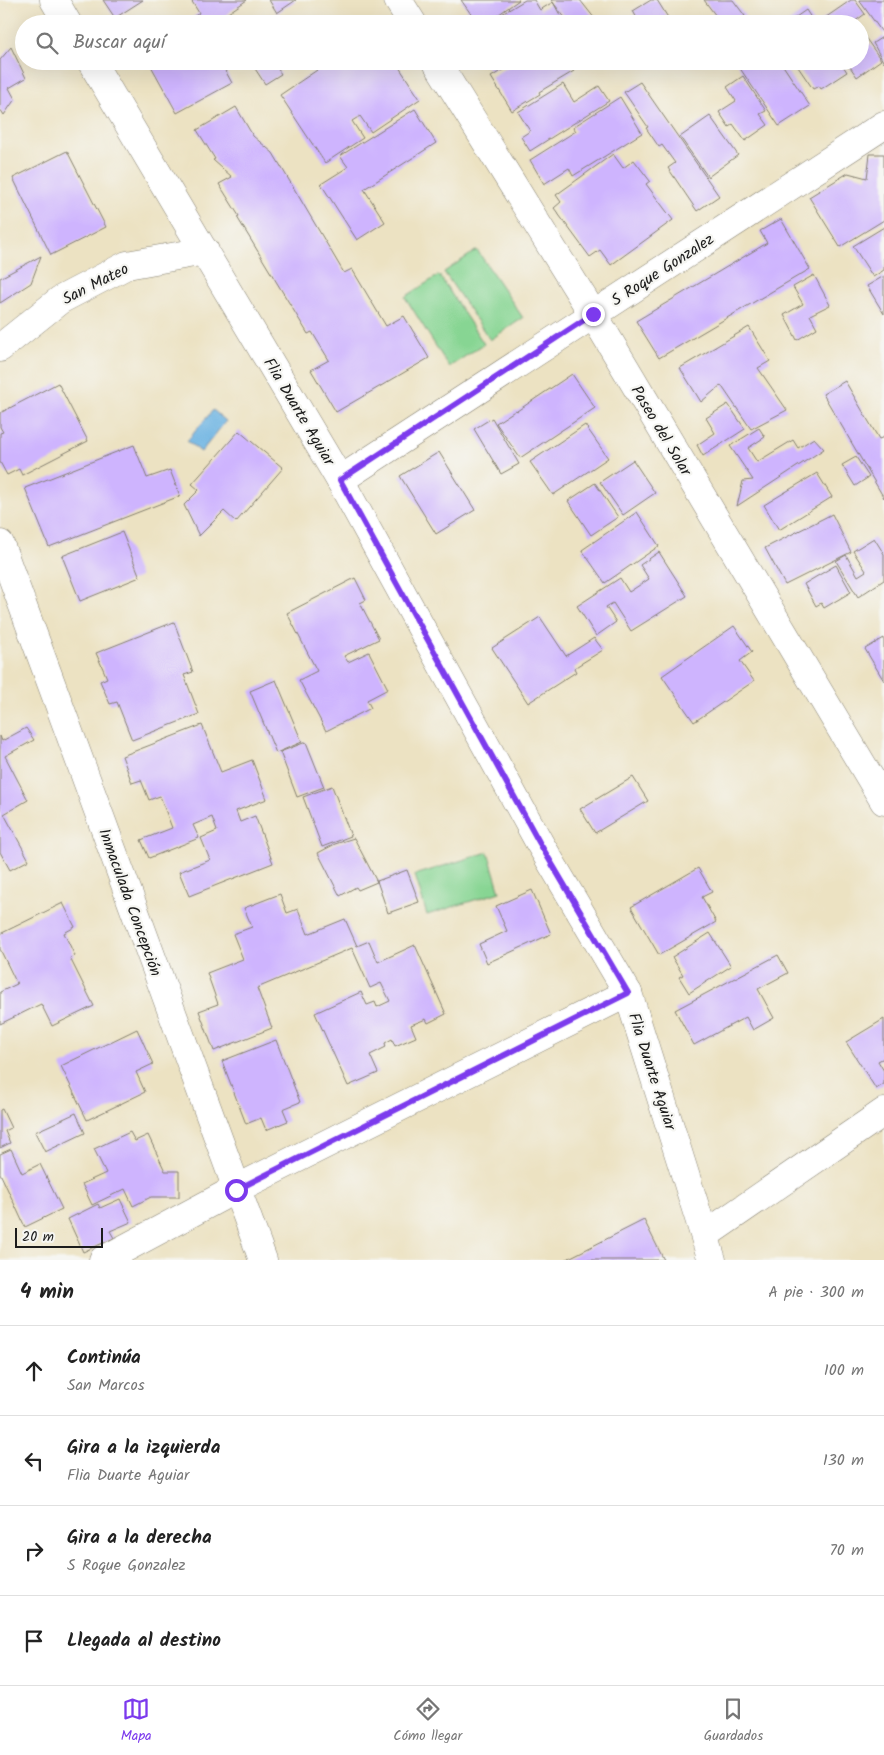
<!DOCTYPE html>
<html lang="es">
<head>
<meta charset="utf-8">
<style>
  body { margin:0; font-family:Kalam,sans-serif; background:#f2f2f2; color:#222 }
  .scale { position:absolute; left:15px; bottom:12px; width:88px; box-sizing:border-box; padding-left:5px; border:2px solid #1c1c1c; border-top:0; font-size:14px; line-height:18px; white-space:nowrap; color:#1c1c1c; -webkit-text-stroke:4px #f6f6f2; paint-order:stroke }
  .stop { position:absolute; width:15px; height:15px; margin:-11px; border:4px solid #7c3aed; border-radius:50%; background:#fff }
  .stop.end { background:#7c3aed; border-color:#fff; box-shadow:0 1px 5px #0008 }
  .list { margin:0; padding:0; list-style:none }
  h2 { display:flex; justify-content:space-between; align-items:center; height:65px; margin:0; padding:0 20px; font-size:21px }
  h2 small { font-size:16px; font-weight:400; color:#767676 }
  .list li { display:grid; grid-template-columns:32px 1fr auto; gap:15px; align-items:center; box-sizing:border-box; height:90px; padding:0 20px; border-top:1px solid #e0e0e0 }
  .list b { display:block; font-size:19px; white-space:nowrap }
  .list p { margin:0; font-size:16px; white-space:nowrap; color:#767676 }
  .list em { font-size:16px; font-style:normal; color:#767676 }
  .icon { flex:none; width:28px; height:28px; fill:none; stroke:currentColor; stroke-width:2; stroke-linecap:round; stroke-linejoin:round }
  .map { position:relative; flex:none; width:884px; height:1260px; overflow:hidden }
  .search { position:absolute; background:#fff; box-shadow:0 5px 20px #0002; left:15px; right:15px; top:15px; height:55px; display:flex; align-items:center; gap:12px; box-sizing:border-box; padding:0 18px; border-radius:28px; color:#767676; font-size:19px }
  .sheet { height:425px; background:#fff }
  nav { display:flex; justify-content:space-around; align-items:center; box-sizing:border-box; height:70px; border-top:1px solid #e0e0e0; background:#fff; font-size:14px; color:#767676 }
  nav a { display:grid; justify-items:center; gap:2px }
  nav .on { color:#7c3aed }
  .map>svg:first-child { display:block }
  .green { fill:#87d593; stroke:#527858 }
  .water { fill:#6bb2e2; stroke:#44677f }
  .building { fill:#ceb4fe }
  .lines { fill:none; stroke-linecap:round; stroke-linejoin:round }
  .street-casing { stroke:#847f6f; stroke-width:29 }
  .street { stroke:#fff; stroke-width:28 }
  .route { stroke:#7c3aed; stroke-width:6 }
  .labels { text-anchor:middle; stroke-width:4.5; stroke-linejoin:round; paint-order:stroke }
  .street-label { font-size:16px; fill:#1c1c1c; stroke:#f6f6f2 }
</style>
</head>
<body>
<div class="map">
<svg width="884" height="1260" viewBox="0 0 884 1260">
  <rect width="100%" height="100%" fill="#f6f6f2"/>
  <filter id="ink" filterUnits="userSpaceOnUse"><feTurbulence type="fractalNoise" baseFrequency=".02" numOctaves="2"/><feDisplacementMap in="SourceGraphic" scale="10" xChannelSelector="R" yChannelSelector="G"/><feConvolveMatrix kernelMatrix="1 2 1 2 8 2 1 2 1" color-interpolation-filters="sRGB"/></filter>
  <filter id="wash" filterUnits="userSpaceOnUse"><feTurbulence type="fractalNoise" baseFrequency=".0096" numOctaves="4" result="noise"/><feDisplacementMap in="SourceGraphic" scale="20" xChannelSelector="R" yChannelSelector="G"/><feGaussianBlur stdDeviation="1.12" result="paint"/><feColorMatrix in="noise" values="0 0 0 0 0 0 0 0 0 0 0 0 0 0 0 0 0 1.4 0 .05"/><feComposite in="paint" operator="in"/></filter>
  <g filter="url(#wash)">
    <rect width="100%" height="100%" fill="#ece2c2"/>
    <g class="green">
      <polygon points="477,250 523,318 490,340 444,272"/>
      <polygon points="439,275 484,344 449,367 405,297"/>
      <polygon points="488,852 500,892 427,915 415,875"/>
    </g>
    <polygon class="water" points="213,410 226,421 201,452 187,441"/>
    <g id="blocks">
      <g class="building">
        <polygon points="103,0 143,0 115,18"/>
        <polygon points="191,0 247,0 212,24 192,24 189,20 199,13"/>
        <polygon points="269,0 296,0 277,13"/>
        <polygon points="461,0 519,0 485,24 478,24"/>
        <polygon points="525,0 534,0 540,10 553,2 565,24 494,24 504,18 502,14"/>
        <polygon points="551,0 580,0 599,24 570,24"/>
        <polygon points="651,0 657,0 672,24 640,24 633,11"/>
        <polygon points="704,0 733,0 745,16 734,24 705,24 716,16"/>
        <polygon points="851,0 855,0 865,14 854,22 856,24 820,24 819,22"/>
        <polygon points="859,0 884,0 884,35"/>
        <polygon points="806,10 815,24 786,24"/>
        <polygon points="280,17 285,24 269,24"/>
        <polygon points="860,30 881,60 857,77 846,61 860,61"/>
        <polygon points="884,36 884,63 873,43"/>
        <polygon points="11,47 26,78 9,88 15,99 4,115 0,109 0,60"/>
        <polygon points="154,61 220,61 232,83 177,113 150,64"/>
        <polygon points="250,61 273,61 281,74 265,84"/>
        <polygon points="324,61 376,61 379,67 387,61 395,61 420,99 371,132 360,116 352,121 363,138 325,163 280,95 326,64"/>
        <polygon points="484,61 507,61 490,71"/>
        <polygon points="517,61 568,61 574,71 539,92 540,94 512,111 491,77"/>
        <polygon points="735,61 780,61 810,106 779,126"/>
        <polygon points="794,61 840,61 847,72 821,89 819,86 813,89"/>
        <polygon points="743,76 766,111 760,114 768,125 745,141 733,124 729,127 719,112 736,101 727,87"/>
        <polygon points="640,82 719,196 697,211 668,168 675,163 662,145 659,147 646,128 648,127 624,92"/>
        <polygon points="563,84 574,102 599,86 609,101 530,151 521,137 530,131 518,112"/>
        <polygon points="620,97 642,133 573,176 569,168 544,184 530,160 576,131 573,127"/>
        <polygon points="236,107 253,136 273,153 344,273 352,269 386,326 404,316 429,358 336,412 311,370 329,360 312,332 308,334 237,217 239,216 219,184 232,177 213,160 215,159 197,130"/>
        <polygon points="415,109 436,143 364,189 385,222 357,240 321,184 348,167 340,156"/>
        <polygon points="710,116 738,155 708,177 680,137"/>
        <polygon points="67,151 106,227 51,255 13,178"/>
        <polygon points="613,154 623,168 634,160 650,181 646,184 673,220 611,265 600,250 590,257 554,208 561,202 556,195"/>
        <polygon points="870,154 884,154 884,220 840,247 809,197 848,173 867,178"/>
        <polygon points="781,219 810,269 659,358 636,321 767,243 760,231"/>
        <polygon points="884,227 884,270 873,277 853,246"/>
        <polygon points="41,256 31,283 0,303 0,278"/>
        <polygon points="814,275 830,305 810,315 817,328 797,340 784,315 803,304 793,287"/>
        <polygon points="884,276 884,314 867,286"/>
        <polygon points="749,327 770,361 758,368 787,410 751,429 721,385 701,402 680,368"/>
        <polygon points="572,374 595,408 520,458 496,423 516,410 517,411"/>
        <polygon points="845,381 879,439 884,437 884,498 823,394"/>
        <polygon points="58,383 88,441 22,475 19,469 7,475 0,462 0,433 3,432 0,427 0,413"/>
        <polygon points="728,404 745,429 703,456 697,445 715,433 706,418"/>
        <polygon points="492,418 519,464 501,474 474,429"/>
        <polygon points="585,425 608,458 553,495 530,462"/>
        <polygon points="759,428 765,437 748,448 757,462 793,440 798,448 814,438 824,449 737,506 743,481 753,480 730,446"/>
        <polygon points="239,431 283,468 236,522 224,511 199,536 184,505 199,490 192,484"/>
        <polygon points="134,445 147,478 170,470 180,496 49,547 25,488"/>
        <polygon points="439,452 475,510 436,534 400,476"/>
        <polygon points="856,457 869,477 855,486 842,465"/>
        <polygon points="633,460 655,493 623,515 600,482"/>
        <polygon points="817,473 832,497 779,530 764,505"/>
        <polygon points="595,483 618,517 591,535 568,501"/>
        <polygon points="637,512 659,546 605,583 582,550"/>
        <polygon points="832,514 851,552 785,585 765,548"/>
        <polygon points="122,532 140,577 80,601 62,556"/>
        <polygon points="874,538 884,554 884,580 858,597 836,561 846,555 858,576 866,571 853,551"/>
        <polygon points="659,552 687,596 631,631 613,603 606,607 616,622 596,636 577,606 620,578 629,592 649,579 640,565"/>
        <polygon points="836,565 851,592 824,608 821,603 816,606 804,584"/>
        <polygon points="355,578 366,600 360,603 379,639 344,656 348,662 369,652 388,689 367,700 371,708 326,731 299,680 317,671 287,613"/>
        <polygon points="540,617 566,656 594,638 603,650 574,668 576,672 528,703 492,648"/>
        <polygon points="174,622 193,672 184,675 199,714 132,740 117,702 110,704 100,681 107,678 96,653"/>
        <polygon points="734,626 752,652 740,661 754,681 694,722 662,676"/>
        <polygon points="884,638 884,681 865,649"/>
        <polygon points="276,680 302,742 276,753 250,691"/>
        <polygon points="202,725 221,772 252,760 267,799 236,811 240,822 255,816 273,863 189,896 179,872 210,860 201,838 217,831 212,817 193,825 199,838 149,858 141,840 172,828 160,796 149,800 141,780 132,783 122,756"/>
        <polygon points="26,728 34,740 5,756 28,800 4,814 29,860 10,870 0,852 0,736 2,741"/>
        <polygon points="306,742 324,787 297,797 280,752"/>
        <polygon points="633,777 648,801 595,833 580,809"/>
        <polygon points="332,786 351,836 322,847 303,797"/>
        <polygon points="354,838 377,882 358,890 356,887 340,896 318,853 335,844"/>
        <polygon points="698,868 712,892 702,897 716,922 659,955 631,907"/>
        <polygon points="407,870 419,902 388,913 377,881"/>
        <polygon points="532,890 551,934 487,963 479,944 507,931 496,906"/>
        <polygon points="280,894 287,913 298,909 308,934 345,919 357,946 369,941 378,962 415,945 446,1014 428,1023 426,1019 411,1025 416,1037 395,1046 392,1039 385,1043 386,1047 370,1055 378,1073 348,1086 315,1013 361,992 367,1005 375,1002 377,1007 390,1001 381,983 370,988 352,948 257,988 272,1028 214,1051 199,1011 218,1004 207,973 243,959 233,934 252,927 244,908"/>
        <polygon points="63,903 75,927 64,933 75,956 70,958 94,1006 52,1026 41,1004 0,1024 0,992 17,984 0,949 0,934"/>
        <polygon points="710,933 731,966 689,993 679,977 683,975 672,957"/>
        <polygon points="778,955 788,973 758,989 774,1018 753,1030 746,1017 694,1045 675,1010"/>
        <polygon points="884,1019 884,1058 878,1061 884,1071 884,1084 876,1089 846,1042"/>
        <polygon points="137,1029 153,1064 136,1072 145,1092 87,1120 61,1066"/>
        <polygon points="276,1040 300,1102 283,1109 288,1121 266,1130 261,1118 246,1124 222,1061"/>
        <polygon points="2,1109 11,1128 5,1131 10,1143 0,1148 0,1110"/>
        <polygon points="76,1113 85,1133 45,1152 35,1132"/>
        <polygon points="130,1132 135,1141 148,1135 165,1171 179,1171 179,1197 151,1197 133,1206 125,1189 92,1205 82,1184 106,1173 94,1149"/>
        <polygon points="11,1149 22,1173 40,1164 62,1209 25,1227 0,1173 0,1154"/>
        <polygon points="120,1199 131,1222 110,1231 114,1238 83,1252 68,1219 98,1204 100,1208"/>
        <polygon points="644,1220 664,1260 565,1260"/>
      </g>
    </g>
  </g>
  <g filter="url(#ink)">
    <use href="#blocks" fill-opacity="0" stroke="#847f6f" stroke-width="1"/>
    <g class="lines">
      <g class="street-casing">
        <g id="street">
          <polyline points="54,0 68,24"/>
          <polyline points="398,0 413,24"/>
          <polyline points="91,61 340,480 539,842 628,993 712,1260"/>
          <polyline points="436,61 593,314 884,801"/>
          <polyline points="0,348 60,300 127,265 205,251"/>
          <polyline points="340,480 884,125"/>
          <polyline points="0,544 263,1260"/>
          <polyline points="705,1235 884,1112"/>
          <polyline points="103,1260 236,1189 628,993"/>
        </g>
      </g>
      <use href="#street" class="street"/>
    </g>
  </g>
  <g class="lines" filter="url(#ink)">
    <polyline class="route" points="236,1190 628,993 539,842 340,480 593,314"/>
  </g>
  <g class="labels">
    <g class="street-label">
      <text transform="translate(662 269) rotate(-33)" y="6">S Roque Gonzalez</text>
      <text transform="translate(95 283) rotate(-27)" y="6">San Mateo</text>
      <text transform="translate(300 411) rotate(59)" y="6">Flia Duarte Aguiar</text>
      <text transform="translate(662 430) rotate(59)" y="6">Paseo del Solar</text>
      <text transform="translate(131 902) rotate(70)" y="6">Inmaculada Concepción</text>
      <text transform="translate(653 1071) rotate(72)" y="6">Flia Duarte Aguiar</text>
    </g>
  </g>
</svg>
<div class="scale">20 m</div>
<div class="stop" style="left:236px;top:1190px"></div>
<div class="stop end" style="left:593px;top:314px"></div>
<div class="search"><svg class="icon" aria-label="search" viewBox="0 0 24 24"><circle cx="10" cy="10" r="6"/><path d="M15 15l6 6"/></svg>Buscar aquí</div>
</div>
<section class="sheet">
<h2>4 min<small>A pie · 300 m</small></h2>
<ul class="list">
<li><svg class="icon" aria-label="ahead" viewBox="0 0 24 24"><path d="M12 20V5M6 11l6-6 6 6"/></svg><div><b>Continúa</b><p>San Marcos</p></div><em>100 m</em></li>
<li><svg class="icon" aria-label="left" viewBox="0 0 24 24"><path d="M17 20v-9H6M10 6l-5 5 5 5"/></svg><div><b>Gira a la izquierda</b><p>Flia Duarte Aguiar</p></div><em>130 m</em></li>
<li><svg class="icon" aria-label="right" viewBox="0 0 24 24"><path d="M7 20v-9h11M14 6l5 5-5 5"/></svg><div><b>Gira a la derecha</b><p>S Roque Gonzalez</p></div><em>70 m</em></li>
<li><svg class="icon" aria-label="arrive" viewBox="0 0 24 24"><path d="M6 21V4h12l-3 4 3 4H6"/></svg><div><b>Llegada al destino</b></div></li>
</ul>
</section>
<nav>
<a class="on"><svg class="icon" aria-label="map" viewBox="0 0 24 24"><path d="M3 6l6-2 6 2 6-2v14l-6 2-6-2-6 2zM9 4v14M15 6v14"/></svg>Mapa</a>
<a><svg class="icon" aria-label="directions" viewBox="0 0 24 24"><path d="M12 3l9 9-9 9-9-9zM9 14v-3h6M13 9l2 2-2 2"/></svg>Cómo llegar</a>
<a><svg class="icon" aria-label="saved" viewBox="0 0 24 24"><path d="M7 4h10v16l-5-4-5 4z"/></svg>Guardados</a>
</nav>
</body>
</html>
